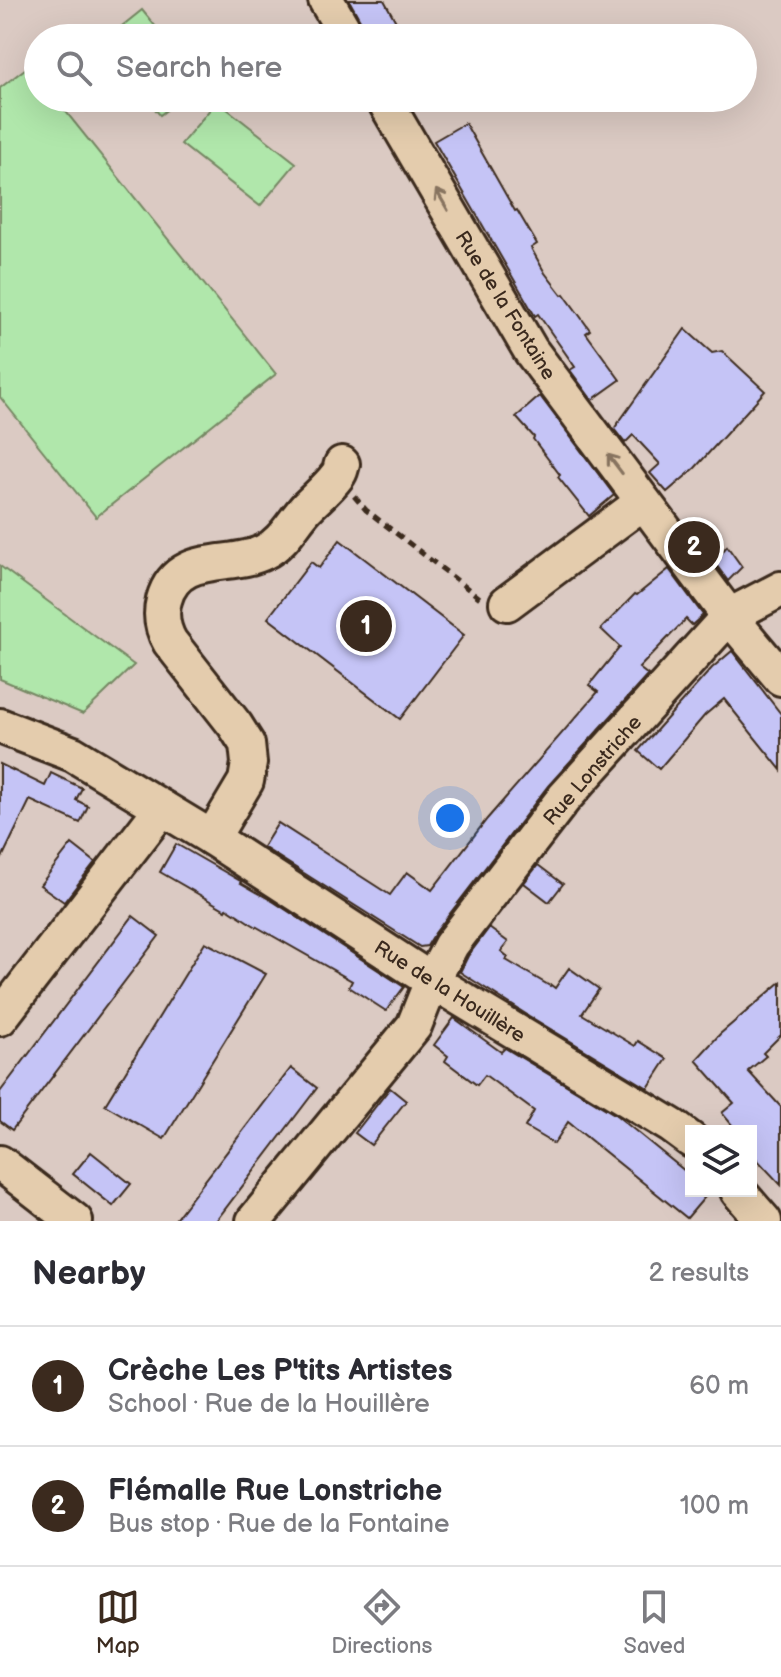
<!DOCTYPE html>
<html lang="en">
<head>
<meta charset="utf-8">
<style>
  body { margin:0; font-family:"Balsamiq Sans",sans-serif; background:#f7f7f7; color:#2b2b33 }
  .controls { position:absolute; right:24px; bottom:24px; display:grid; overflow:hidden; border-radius:0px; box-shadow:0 8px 32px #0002 }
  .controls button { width:72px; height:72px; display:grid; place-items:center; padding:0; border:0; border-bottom:2px solid #e1e1e2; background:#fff; color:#2b2b33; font:40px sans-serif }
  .you { position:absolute; left:450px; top:818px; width:28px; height:28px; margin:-20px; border:6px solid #fff; border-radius:50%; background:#1a73e8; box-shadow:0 0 0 12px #1a73e833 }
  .badge { display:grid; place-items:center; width:52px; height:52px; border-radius:50%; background:#3b2a1e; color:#fff; font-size:26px; font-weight:700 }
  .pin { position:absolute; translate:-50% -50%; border:4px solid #fff; box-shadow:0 2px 8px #0006 }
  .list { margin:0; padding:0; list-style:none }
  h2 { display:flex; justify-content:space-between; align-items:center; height:104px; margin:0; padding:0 32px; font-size:34px }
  h2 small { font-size:26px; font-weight:400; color:#7c7c81 }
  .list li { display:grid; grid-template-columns:52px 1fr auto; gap:24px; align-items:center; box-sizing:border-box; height:120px; padding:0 32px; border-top:2px solid #e1e1e2 }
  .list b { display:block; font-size:30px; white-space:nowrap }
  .list p { margin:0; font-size:26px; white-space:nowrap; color:#7c7c81 }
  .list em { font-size:26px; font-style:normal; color:#7c7c81 }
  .icon { flex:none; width:44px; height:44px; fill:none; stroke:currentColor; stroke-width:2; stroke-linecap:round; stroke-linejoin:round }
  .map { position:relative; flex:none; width:781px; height:1221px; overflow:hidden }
  .search { position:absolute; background:#fff; box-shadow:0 8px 32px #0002; left:24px; right:24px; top:24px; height:88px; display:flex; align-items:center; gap:20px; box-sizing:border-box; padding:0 28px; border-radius:44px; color:#7c7c81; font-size:30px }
  .sheet { height:344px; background:#fff }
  nav { display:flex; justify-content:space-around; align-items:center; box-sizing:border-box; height:112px; border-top:2px solid #e1e1e2; background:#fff; font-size:22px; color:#7c7c81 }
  nav a { display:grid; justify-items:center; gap:4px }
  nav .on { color:#3b2a1e }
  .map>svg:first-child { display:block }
  .green { fill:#b0e7ab; stroke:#768864; stroke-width:2 }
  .building { fill:#c5c4f6; stroke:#3b2a1e; stroke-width:2 }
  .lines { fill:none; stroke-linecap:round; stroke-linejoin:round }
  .minor-casing { stroke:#3b2a1e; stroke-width:40 }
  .path { stroke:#3b2a1e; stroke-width:5; stroke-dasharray:8 6; stroke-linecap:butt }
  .minor { stroke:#e4ccad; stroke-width:34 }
  .oneway { stroke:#87735e }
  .labels { text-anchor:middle; stroke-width:7; stroke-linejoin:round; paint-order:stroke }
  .street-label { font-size:20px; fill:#3b2a1e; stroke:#e4ccad }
</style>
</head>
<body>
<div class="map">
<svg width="781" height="1221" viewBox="0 0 781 1221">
  <rect width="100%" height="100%" fill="#dbcac3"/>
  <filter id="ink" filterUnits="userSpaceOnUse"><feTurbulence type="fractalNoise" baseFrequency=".0125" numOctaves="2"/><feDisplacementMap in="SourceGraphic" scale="16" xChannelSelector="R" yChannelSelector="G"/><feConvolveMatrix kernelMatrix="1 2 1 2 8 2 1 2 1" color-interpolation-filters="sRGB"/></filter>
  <g filter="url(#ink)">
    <g class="green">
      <polygon points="142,10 165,38 107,38"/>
      <polygon points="29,66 38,77 38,98 55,98 276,374 96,517 0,397 0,88"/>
      <polygon points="146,98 182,98 160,115"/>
      <polygon points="217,101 296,163 260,206 181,144"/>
      <polygon points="0,566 134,665 83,714 0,679"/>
    </g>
    <g class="building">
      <polygon points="349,0 384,0 405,38 370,38"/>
      <polygon points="465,123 515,211 517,210 537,244 531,248 545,273 562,295 564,294 590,330 586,333 620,380 592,400 570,370 575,367 538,314 535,316 434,141"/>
      <polygon points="685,329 712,353 722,351 765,391 695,468 667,492 650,473 660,464 633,435 625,443 614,429"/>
      <polygon points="540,396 614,495 589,516 558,477 560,475 533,439 534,437 516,417"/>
      <polygon points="340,540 464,635 400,719 268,618 311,562 319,568"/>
      <polygon points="727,546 742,567 728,581 714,562"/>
      <polygon points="669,569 703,615 692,625 686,619 639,668 648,675 548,786 435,933 427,946 420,947 263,847 278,823 390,895 407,872 432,890 487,819 598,692 589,685 620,647 601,629 635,594 637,595"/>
      <polygon points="732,651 781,714 781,770 724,699 705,715 659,769 638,751 712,668"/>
      <polygon points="0,764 45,786 51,773 82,788 76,800 88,806 80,823 30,800 0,862"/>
      <polygon points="72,844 95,862 64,902 40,885"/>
      <polygon points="176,844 242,882 241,883 274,902 404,987 386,1011 349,987 352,981 250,923 227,908 226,910 160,872"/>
      <polygon points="538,865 563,884 549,902 524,883"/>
      <polygon points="133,916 159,936 12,1130 0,1121 0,1092"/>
      <polygon points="489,928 508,942 501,951 508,957 506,960 550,986 551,985 555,988 569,968 599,989 582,1014 635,1046 638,1041 667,1059 648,1088 529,1016 460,972 468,956"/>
      <polygon points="205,942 266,974 164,1139 105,1105"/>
      <polygon points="781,982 781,1035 763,1053 766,1056 748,1071 781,1107 781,1185 751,1153 751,1131 737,1131 722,1113 734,1103 696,1060 720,1034"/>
      <polygon points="454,1018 501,1052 505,1048 616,1115 691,1176 691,1191 710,1191 687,1218 568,1122 554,1144 525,1127 534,1111 485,1075 477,1085 445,1061 448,1056 434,1045"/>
      <polygon points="291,1068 317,1088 216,1221 174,1221"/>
      <polygon points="390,1088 406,1101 371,1145 355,1133"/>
      <polygon points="91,1152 131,1184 113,1206 73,1174"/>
    </g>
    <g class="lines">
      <g class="minor-casing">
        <g id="minor">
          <polyline points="326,0 348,38"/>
          <polyline points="383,98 531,351 729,616 781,678"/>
          <polyline points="507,603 643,502"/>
          <polyline points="0,726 73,754 212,838 432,981 672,1126 691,1140"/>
          <path d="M212,838L246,781L249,763L247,744L235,725L170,642C163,630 160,615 164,600C177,551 231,569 264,552C283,543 293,522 307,507C317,497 329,487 337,476C341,471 340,470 342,464"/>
          <polyline points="0,1018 162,808"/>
          <polyline points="0,1163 75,1221"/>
          <polyline points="738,1191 764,1221"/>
          <polyline points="254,1221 414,1026 432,981 451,945 564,798 729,616 781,589"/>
        </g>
      </g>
      <polyline class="path" points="354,496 366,510 480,598"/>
      <use href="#minor" class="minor"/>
    </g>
    <defs><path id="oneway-shaft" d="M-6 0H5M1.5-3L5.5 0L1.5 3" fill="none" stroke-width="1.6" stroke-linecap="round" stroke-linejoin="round" transform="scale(2)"/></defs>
    <g class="oneway">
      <use href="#oneway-shaft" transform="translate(442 200) rotate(-120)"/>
      <use href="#oneway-shaft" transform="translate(615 464) rotate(-127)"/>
    </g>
  </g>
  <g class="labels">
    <g class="street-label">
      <text transform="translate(506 305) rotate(58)" y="7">Rue de la Fontaine</text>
      <text transform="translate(592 770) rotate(-49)" y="7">Rue Lonstriche</text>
      <text transform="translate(450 991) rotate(32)" y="7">Rue de la Houillère</text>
    </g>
  </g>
</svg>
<div class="controls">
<button><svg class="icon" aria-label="layers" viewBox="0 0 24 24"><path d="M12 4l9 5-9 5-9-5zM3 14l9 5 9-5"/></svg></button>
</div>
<div class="you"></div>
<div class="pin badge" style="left:366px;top:626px">1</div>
<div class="pin badge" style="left:694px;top:547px">2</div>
<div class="search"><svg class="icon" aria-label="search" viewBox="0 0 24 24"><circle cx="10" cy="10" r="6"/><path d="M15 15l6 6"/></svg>Search here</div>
</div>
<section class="sheet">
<h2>Nearby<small>2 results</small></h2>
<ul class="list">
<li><span class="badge">1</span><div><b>Crèche Les P'tits Artistes</b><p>School · Rue de la Houillère</p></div><em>60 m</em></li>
<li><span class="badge">2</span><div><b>Flémalle Rue Lonstriche</b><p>Bus stop · Rue de la Fontaine</p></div><em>100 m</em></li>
</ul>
</section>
<nav>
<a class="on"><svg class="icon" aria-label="map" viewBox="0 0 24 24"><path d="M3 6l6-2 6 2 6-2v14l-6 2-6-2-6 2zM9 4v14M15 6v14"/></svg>Map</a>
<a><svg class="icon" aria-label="directions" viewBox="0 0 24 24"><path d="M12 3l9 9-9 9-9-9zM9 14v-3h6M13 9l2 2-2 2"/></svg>Directions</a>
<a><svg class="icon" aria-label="saved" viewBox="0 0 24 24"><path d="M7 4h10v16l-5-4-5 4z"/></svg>Saved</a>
</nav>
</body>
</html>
